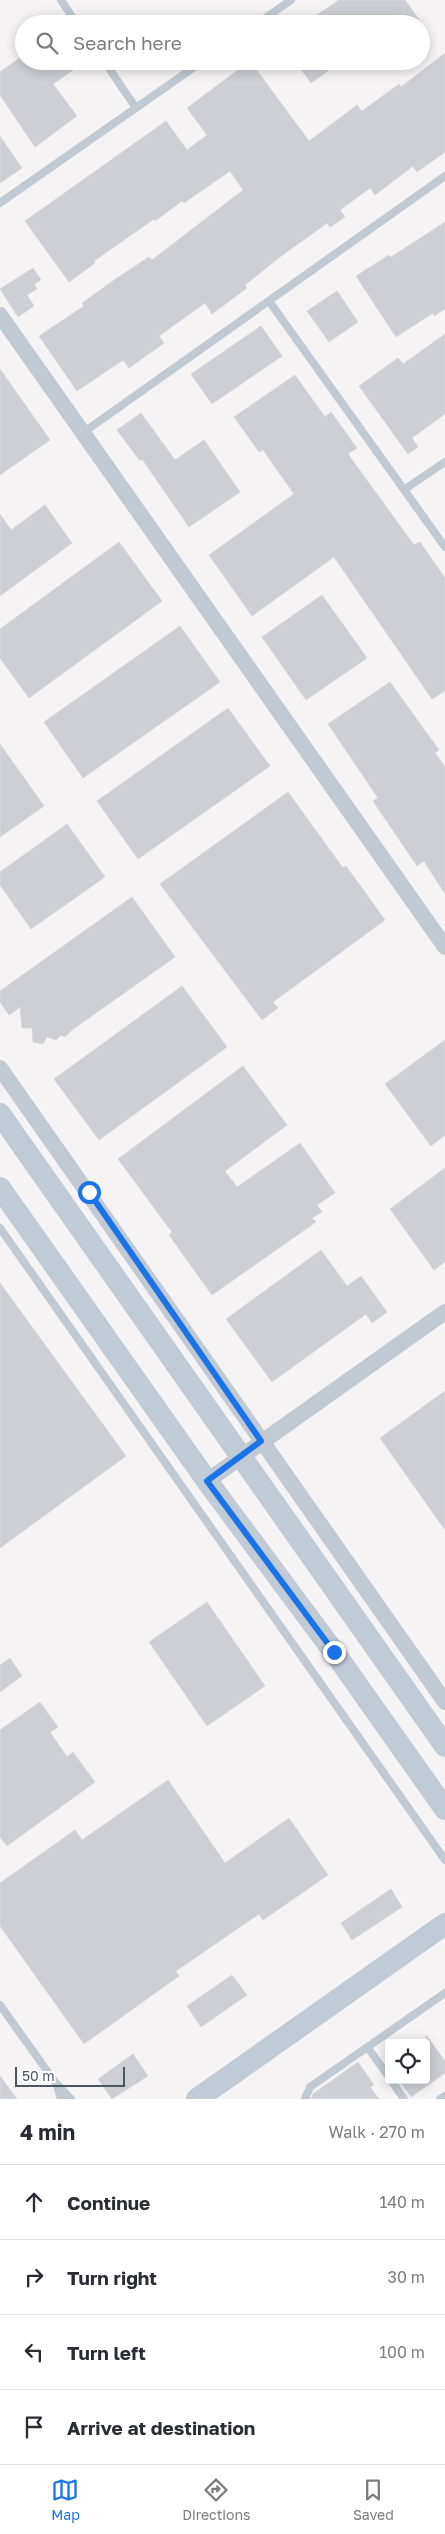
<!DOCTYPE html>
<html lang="en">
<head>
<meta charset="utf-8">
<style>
  body { margin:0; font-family:"Golos Text",sans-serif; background:#f7f7f7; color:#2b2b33 }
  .controls { position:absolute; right:15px; bottom:15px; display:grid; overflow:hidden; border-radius:5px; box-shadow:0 2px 12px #0003 }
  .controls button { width:45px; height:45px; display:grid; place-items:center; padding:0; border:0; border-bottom:1px solid #e1e1e2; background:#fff; color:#2b2b33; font:25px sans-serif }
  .scale { position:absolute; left:15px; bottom:12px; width:110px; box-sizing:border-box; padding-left:5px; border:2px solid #4a5661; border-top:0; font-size:14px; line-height:18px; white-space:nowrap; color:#4a5661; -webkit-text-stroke:4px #fff; paint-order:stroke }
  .stop { position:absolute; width:15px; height:15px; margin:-11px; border:4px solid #1a73e8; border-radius:50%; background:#fff }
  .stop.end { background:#1a73e8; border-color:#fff; box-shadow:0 1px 5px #0008 }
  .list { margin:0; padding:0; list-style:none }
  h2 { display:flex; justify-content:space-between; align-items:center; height:65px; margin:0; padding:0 20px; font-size:21px }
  h2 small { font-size:16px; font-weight:400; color:#7c7c81 }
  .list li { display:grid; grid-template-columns:32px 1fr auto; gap:15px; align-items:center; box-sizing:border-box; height:75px; padding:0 20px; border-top:1px solid #e1e1e2 }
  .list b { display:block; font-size:19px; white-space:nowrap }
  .list em { font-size:16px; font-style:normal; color:#7c7c81 }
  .icon { flex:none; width:28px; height:28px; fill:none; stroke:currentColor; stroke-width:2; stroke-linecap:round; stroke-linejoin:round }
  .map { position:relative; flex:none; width:445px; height:2099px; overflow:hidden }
  .search { position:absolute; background:#fff; box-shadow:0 2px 12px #0003; left:15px; right:15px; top:15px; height:55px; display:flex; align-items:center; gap:12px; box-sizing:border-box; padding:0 18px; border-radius:28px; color:#7c7c81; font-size:19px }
  .sheet { height:365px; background:#fff }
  nav { display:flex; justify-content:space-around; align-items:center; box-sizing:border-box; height:70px; border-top:1px solid #e1e1e2; background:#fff; font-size:14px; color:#7c7c81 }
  nav a { display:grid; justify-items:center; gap:2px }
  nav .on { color:#1a73e8 }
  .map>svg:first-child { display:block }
  .building { fill:#cdcfd5; stroke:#d7d9de }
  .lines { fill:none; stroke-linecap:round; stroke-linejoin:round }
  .lane { stroke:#c1cad2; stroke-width:8 }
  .street { stroke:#c1cad2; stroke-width:16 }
  .secondary { stroke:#c1cbd6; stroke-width:22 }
  .route { stroke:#1a73e8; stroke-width:6 }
</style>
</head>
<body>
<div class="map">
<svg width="445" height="2099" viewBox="0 0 445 2099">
  <rect width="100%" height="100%" fill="#f5f3f3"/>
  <g class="building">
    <polygon points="339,0 405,0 422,24 304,24"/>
    <polygon points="445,53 445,152 417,172 413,166 375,195 370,188 340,210 345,217 330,227 327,223 280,257 245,285 247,288 212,314 205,303 159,336 164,343 129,368 123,360 77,391 39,336 84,306 82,303 117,278 149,257 152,260 243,190 230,171 184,203 182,201 155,221 154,219 94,261 95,263 69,282 25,221 166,121 187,150 207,135 187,108 250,61 309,141 357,105 362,111 399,84 401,87"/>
    <polygon points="24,55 24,61 67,61 73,70 53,84 77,116 35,147 0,95 0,72"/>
    <polygon points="295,61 321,61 328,71 311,83"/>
    <polygon points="0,136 22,168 0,183"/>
    <polygon points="445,222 445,309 434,316 433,313 396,337 356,276 389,255 391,257"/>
    <polygon points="33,268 41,280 34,284 37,289 27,295 34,306 18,317 0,289"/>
    <polygon points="337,291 358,322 329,342 307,311"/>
    <polygon points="261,326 282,356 212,404 191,374"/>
    <polygon points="445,334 445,414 412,438 418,447 408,454 359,386 398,358 403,364"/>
    <polygon points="0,369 50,440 0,475"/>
    <polygon points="295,375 325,417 331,412 357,448 348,454 414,545 420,542 445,578 445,691 432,699 334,557 252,616 209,555 294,494 263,450 259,452 234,417"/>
    <polygon points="141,413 175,460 204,440 240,492 189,527 142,459 140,461 117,430"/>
    <polygon points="45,505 72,543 0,596 0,514 11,530"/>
    <polygon points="119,542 162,601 29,698 0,658 0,629"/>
    <polygon points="322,595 367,658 306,700 262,637"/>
    <polygon points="180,626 220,682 83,778 44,722"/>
    <polygon points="390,682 439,750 435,753 445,767 445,894 424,861 417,866 373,801 378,798 328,724"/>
    <polygon points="228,708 270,766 138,859 97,801"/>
    <polygon points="0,744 44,806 0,837"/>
    <polygon points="288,792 343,868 346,866 385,920 273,1002 278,1008 262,1020 160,884"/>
    <polygon points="67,824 105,877 31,929 0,885 0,872"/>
    <polygon points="132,897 175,957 72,1030 65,1037 61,1035 56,1040 47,1037 43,1044 33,1042 32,1028 22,1028 20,1007 9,1015 0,1002 0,991"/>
    <polygon points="182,986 227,1047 99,1140 54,1079"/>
    <polygon points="445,1040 445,1135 431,1146 385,1084"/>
    <polygon points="243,1066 287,1125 225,1171 237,1187 300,1143 335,1193 317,1205 322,1212 312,1218 316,1222 212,1295 169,1235 172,1232 118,1159"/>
    <polygon points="445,1168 445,1262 434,1270 390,1209"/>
    <polygon points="321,1250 347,1286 361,1276 387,1312 372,1323 366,1314 272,1382 226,1319"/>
    <polygon points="0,1283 126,1456 0,1548"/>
    <polygon points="445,1391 445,1530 380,1438"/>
    <polygon points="207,1602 265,1686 207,1726 149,1642"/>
    <polygon points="10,1658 22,1676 0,1692 0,1665"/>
    <polygon points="40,1702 58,1727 50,1732 67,1757 73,1752 95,1782 7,1846 0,1837 0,1730"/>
    <polygon points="168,1780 225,1863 289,1818 328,1875 263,1920 259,1914 176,1971 179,1976 84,2044 0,1926 0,1883 75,1830 82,1840"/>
    <polygon points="391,1889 402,1907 352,1940 341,1923"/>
    <polygon points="232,1975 247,1995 201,2027 187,2006"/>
    <polygon points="426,2035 445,2061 445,2073 411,2097 399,2080 426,2080"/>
    <polygon points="133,2054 148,2076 112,2099 98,2079"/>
    <polygon points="358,2062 374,2085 370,2087 379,2099 311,2099 313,2094"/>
    <polygon points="0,2076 17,2099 0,2099"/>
  </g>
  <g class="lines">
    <g class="lane">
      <polyline points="61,0 77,24"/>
      <polyline points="257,24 291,0"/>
      <polyline points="104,61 136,108"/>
      <polyline points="0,203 203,61"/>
      <polyline points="269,301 445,547"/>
      <polyline points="84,432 445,176"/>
      <polyline points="405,489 445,462"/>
      <polyline points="0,1228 445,1860"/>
      <polyline points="0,2005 55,2082 71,2099"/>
      <polyline points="368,2048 389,2077"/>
      <polyline points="391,2080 404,2099"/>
      <polyline points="57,2086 61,2099"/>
      <polyline points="305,2099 310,2087 445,1993"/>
      <polyline points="440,2099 445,2096"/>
    </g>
    <g class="street">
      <polyline points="0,315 445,947"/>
      <polyline points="0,1068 445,1702"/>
      <polyline points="207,1481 445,1312"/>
    </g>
    <g class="secondary">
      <polyline points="0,1114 445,1746"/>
      <polyline points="0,1188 207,1481 334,1652 445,1809"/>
      <polyline points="197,2099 445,1924"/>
    </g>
  </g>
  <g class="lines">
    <polyline class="route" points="89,1192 261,1441 207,1481 334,1652"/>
  </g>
</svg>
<div class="controls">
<button><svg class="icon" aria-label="locate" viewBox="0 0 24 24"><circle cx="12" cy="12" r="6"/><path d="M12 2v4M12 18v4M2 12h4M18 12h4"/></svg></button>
</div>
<div class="scale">50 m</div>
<div class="stop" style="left:89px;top:1192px"></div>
<div class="stop end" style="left:334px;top:1652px"></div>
<div class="search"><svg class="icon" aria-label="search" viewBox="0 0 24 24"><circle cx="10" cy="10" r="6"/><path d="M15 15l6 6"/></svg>Search here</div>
</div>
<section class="sheet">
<h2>4 min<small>Walk · 270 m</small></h2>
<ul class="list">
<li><svg class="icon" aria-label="ahead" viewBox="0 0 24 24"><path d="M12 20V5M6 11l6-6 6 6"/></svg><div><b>Continue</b></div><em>140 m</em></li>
<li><svg class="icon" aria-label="right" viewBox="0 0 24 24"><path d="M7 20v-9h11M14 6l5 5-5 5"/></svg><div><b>Turn right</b></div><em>30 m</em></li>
<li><svg class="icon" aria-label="left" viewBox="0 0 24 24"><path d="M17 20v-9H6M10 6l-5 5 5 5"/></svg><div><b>Turn left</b></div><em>100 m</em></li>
<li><svg class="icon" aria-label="arrive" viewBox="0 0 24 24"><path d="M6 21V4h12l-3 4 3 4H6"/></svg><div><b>Arrive at destination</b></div></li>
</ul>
</section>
<nav>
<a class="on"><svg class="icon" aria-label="map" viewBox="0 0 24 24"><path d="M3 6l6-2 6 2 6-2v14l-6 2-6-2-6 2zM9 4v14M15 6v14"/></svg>Map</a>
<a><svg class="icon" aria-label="directions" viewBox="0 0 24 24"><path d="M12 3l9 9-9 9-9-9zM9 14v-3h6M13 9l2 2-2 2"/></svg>Directions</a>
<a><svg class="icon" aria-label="saved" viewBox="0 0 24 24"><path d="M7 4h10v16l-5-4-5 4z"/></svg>Saved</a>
</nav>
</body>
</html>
